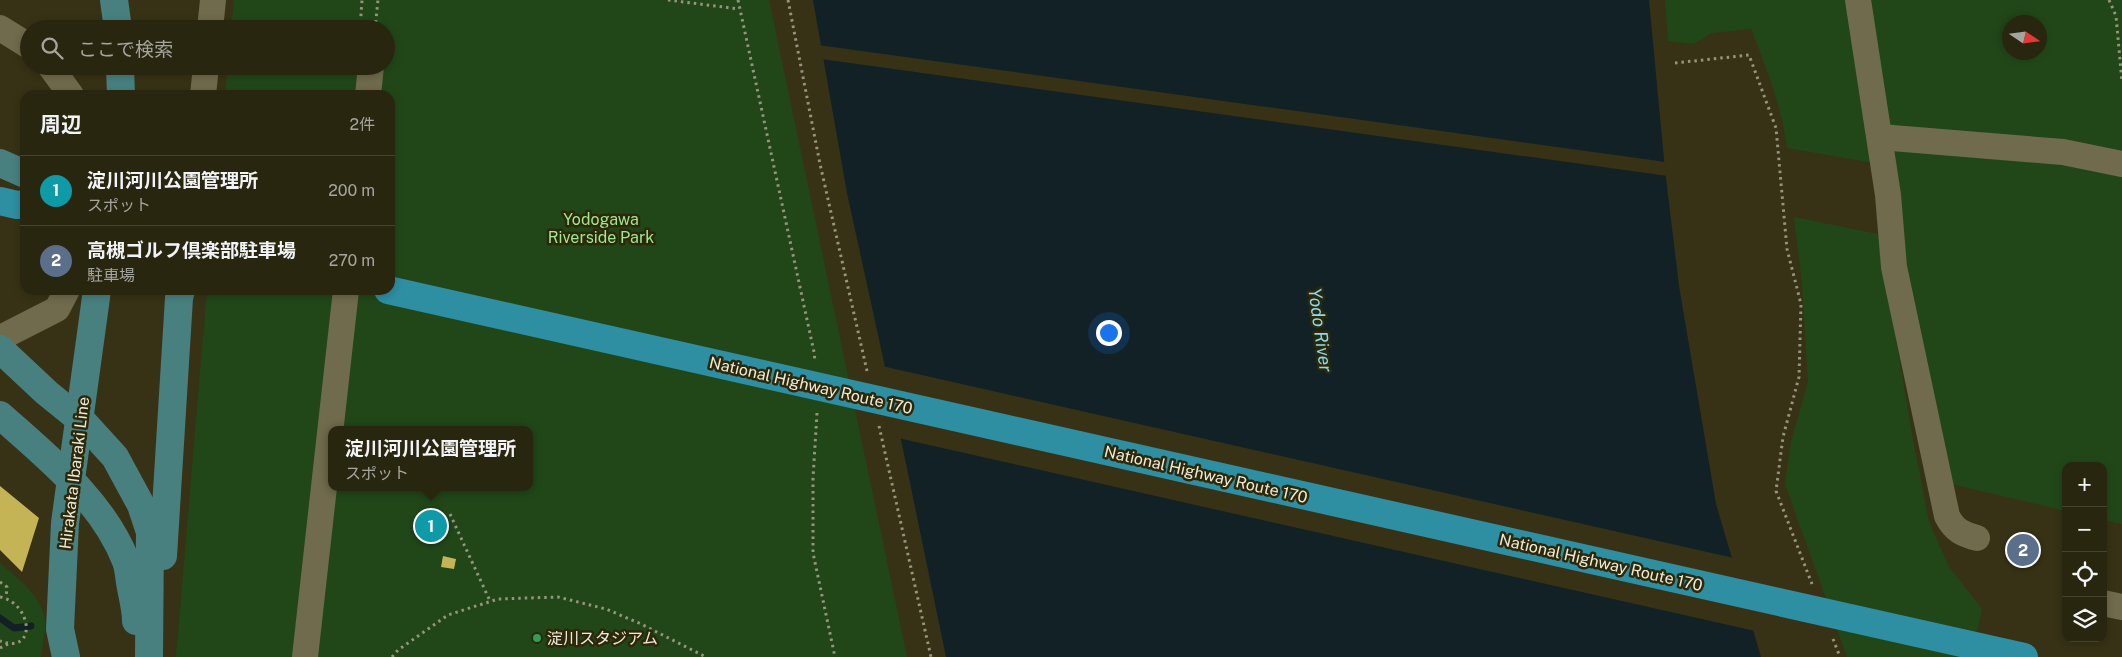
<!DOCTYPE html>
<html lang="ja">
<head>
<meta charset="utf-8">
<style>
  body { margin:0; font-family:"Public Sans","Noto Sans JP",sans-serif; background:#312e19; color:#f1f3f6 }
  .controls { position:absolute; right:15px; bottom:15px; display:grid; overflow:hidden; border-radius:10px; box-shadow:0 2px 8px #0003 }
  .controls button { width:45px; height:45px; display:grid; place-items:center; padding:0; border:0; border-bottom:1px solid #454330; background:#292610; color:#f1f3f6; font:25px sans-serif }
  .compass { position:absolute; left:2002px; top:15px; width:45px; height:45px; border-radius:50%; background:#292610; box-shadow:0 2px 8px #0003; rotate:103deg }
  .you { position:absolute; left:1108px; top:332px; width:18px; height:18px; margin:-12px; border:4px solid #fff; border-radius:50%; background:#1a73e8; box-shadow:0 0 0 8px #1a73e833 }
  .badge { display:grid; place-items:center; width:32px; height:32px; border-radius:50%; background:#eda83c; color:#fff; font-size:16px; font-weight:700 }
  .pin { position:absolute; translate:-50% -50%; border:2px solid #fff; box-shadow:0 1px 5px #0006 }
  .popup { position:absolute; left:328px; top:426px; width:205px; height:65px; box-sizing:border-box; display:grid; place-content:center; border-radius:10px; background:#292610; filter:drop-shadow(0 1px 4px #0005); font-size:16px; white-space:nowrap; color:#a5a59f }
  .popup b { font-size:19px; color:#f1f3f6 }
  .popup::after { content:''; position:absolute; left:50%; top:100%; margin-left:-10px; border:10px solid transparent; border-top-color:#292610 }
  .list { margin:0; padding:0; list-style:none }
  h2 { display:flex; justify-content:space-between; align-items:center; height:65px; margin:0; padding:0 20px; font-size:21px }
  h2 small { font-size:16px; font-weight:400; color:#a5a59f }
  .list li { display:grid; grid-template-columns:32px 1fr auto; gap:15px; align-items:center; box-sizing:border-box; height:70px; padding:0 20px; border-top:1px solid #454330 }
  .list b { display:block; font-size:19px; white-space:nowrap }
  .list p { margin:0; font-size:16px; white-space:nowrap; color:#a5a59f }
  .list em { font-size:16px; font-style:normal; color:#a5a59f }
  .icon { flex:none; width:28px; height:28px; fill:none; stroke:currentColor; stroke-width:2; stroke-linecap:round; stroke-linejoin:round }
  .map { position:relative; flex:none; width:2122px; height:657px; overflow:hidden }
  .search { position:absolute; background:#292610; box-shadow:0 2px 8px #0003; left:20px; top:20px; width:375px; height:55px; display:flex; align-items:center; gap:12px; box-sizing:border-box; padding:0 18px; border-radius:28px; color:#a5a59f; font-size:19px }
  .panel { position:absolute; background:#292610; box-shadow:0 2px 8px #0003; left:20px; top:90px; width:375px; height:205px; border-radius:15px }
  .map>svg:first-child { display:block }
  .green { fill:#214719; fill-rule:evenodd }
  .water { fill:#112126 }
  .pier { fill:#373215 }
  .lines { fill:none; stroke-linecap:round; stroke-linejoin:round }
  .stream { stroke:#112126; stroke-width:7 }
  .building { fill:#c4b455 }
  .path { stroke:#97937d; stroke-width:3; stroke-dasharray:2.5 4; stroke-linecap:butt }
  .minor { stroke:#706b4c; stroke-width:26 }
  .major { stroke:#488080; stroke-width:28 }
  .highway { stroke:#2e8ea2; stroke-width:28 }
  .leisure-dot { fill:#2e9e5b; stroke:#2d280a; stroke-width:2 }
  .labels { text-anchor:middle; stroke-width:5; stroke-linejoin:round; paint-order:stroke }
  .park-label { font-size:16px; fill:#9deb8d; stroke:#2d280a }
  .street-label { font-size:16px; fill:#edead9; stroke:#2d280a }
  .poi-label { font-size:16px; fill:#edead9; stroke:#2d280a; text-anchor:start }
  .water-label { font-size:18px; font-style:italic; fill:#87dcf4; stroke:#2d280a }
</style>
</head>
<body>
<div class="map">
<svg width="2122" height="657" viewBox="0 0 2122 657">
  <rect width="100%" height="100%" fill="#373215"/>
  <g class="green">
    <path d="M234,0H769L907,657H176L207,290H390V95H225L228,66H386V29H231ZM332,430H530V487H332Z"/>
    <path d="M1665,0H1852L1874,163L1787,148C1782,107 1766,67 1751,29L1712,33L1693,44L1668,41Z"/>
    <path d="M1864,0H2122V524L2103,520V466H2066V511L1951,484L1913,326ZM2010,22H2040V52H2010Z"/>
    <polygon points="1794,217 1878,234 1912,434 1929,522 1949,567 1982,609 1971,657 1847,657 1785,484 1791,442 1808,382 1802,283"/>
    <path d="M0,563C17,578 46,599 45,625C45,636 42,646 41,657H0Z"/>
  </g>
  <polygon class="water" points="813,0 1649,0 1665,170 1679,286 1716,504 1761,657 946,657 903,449 847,193"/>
  <g class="pier">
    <polygon points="818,45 1666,162 1668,176 821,59"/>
    <polygon points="882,366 1734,558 1755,631 898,438"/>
  </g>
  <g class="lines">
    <polyline class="stream" points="0,618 14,628 31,626"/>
  </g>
  <g class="building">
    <polygon points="0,486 39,518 22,572 0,550"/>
    <polygon points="424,519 441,522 438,533 421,530"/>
    <polygon points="443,556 456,559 454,569 441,567"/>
  </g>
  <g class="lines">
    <g class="path">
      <polyline points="668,0 739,9"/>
      <polyline points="738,0 814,352 815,361"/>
      <polyline points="788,0 820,164 867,371"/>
      <polyline points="2109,0 2116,16 2122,82"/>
      <polyline points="360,29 362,0"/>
      <polyline points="375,29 378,0"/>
      <polyline points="1675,63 1749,55 1776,128 1787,249 1801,304 1799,377 1783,437 1776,491 1812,584"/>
      <polyline points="817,413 813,478 813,553 835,657"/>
      <polyline points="879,426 931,657"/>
      <polyline points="450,514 490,601"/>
      <polyline points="0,582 7,587 6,598"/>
      <path d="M0,597C32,603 38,655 0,641"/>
      <polyline points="1833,639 1840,657"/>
      <polyline points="0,648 8,644"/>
      <polyline points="392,657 398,650 448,615 498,599 558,597 606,609 641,624 706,657"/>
    </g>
    <g class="minor">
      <path d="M1858,0L1888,195L1894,267L1947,516C1954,530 1962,534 1977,538"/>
      <polyline points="0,28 29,46"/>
      <polyline points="210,29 213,0"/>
      <polyline points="50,66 71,95"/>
      <polyline points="203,95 206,66"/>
      <polyline points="368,95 371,66"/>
      <polyline points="1880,137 2063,152 2122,164"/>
      <polyline points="0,344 8,334 57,309 67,290"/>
      <polyline points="2103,603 2122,607"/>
      <polyline points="305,657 346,290"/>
    </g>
    <g class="major">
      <polyline points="114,0 118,29"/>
      <polyline points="120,66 121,95"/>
      <polyline points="0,163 25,174"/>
      <polyline points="0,349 47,393 84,423 115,457 141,505 150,532 149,657"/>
      <path d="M0,415C47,457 102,500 126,561C129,569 129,579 131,588C133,599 136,610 136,621"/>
      <polyline points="163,556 179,298 181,290"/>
      <polyline points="66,657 60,629 65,523 97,290"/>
    </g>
    <g class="highway">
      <polyline points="0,201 17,205 25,204"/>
      <polyline points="388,290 2024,657"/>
    </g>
  </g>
  <circle class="leisure-dot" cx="537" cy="638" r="5"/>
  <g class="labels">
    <g class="park-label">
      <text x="601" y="225">Yodogawa<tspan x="601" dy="18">Riverside Park</tspan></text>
    </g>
    <g class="street-label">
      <text transform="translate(811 385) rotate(13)" y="6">National Highway Route 170</text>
      <text transform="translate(74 473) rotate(-83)" y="6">Hirakata Ibaraki Line</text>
      <text transform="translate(1206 474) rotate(13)" y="6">National Highway Route 170</text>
      <text transform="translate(1601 562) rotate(13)" y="6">National Highway Route 170</text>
    </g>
    <g class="poi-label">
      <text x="547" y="644">淀川スタジアム</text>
    </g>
    <g class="water-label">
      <text transform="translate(1320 330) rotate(82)" y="6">Yodo River</text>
    </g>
  </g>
</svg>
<div class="controls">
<button>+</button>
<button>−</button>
<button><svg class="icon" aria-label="locate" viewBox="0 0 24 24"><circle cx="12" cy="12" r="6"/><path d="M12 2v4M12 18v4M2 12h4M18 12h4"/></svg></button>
<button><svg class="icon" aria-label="layers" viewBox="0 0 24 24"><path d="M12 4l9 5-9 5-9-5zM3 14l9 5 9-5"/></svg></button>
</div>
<svg class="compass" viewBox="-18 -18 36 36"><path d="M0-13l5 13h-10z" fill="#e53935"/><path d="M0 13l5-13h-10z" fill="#a5a59f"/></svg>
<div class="you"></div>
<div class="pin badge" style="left:431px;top:526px;background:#0f9aa8">1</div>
<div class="popup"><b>淀川河川公園管理所</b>スポット</div>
<div class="pin badge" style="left:2023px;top:550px;background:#5c6f8a">2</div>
<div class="search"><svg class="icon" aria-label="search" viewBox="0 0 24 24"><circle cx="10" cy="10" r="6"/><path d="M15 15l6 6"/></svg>ここで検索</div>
<section class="panel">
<h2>周辺<small>2件</small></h2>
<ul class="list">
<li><span class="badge" style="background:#0f9aa8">1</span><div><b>淀川河川公園管理所</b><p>スポット</p></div><em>200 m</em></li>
<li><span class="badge" style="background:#5c6f8a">2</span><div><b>高槻ゴルフ倶楽部駐車場</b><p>駐車場</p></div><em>270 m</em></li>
</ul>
</section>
</div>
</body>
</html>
